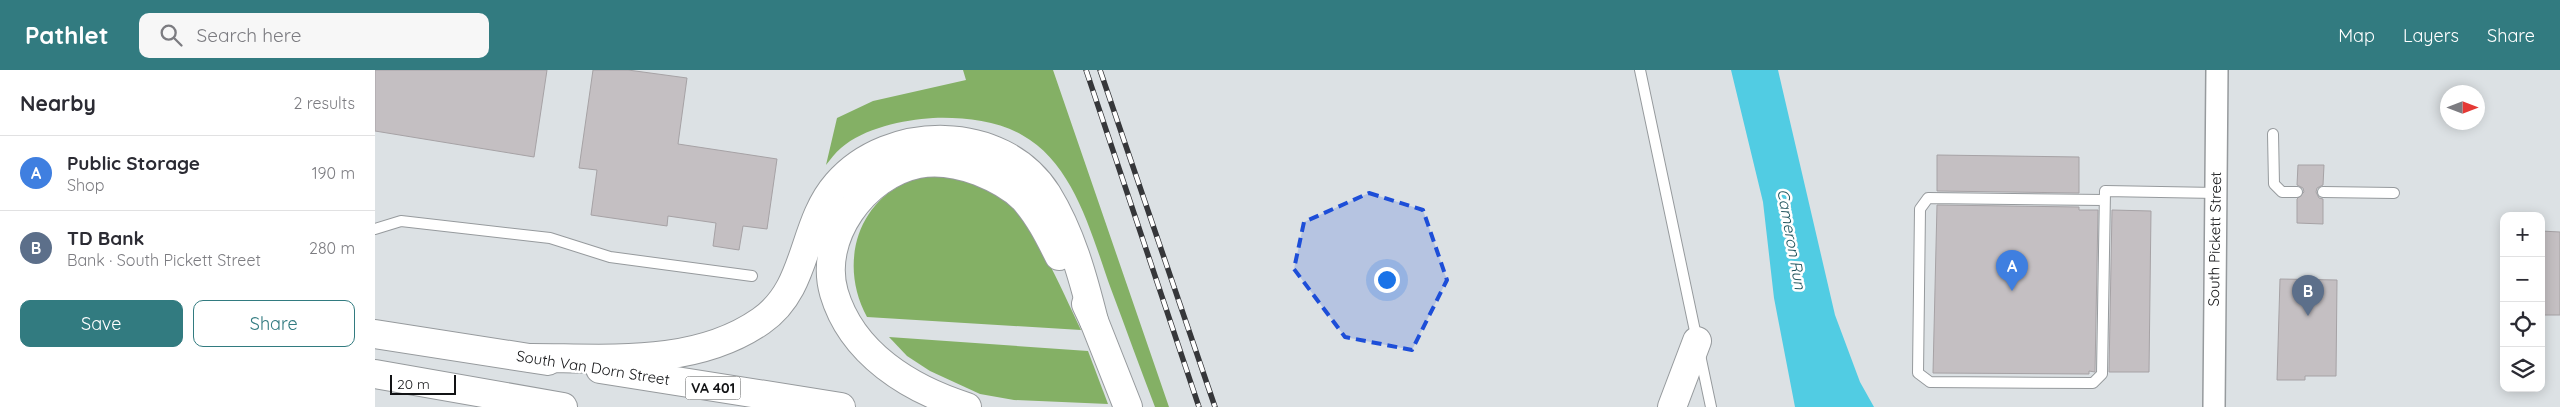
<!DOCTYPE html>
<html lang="en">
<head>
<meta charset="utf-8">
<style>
  body { margin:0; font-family:Quicksand,sans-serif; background:#f7f7f7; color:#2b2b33 }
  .controls { position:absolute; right:15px; bottom:15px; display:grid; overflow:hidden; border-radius:10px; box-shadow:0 2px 12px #0003 }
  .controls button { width:45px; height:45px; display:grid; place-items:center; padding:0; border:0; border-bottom:1px solid #e1e1e2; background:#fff; color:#2b2b33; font:25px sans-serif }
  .compass { position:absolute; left:2065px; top:15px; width:45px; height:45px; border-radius:50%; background:#fff; box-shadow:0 2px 12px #0003; rotate:90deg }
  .scale { position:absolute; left:15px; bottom:12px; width:66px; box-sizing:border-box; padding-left:5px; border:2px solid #121315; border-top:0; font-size:14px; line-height:18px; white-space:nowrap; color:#121315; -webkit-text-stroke:4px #fff; paint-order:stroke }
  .you { position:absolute; left:1011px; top:209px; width:18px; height:18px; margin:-12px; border:4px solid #fff; border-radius:50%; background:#1a73e8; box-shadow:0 0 0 8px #1a73e833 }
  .badge { display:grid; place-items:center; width:32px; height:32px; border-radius:50%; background:#327b80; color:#fff; font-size:16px; font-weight:700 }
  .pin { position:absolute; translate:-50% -41px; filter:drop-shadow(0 1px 2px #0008) }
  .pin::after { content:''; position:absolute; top:26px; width:18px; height:15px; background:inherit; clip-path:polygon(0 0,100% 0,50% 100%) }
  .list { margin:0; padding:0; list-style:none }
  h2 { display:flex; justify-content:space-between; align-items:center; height:65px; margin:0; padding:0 20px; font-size:21px }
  h2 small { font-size:16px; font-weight:400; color:#7c7c81 }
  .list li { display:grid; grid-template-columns:32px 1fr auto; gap:15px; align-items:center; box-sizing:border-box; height:75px; padding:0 20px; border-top:1px solid #e1e1e2 }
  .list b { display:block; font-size:19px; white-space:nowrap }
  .list p { margin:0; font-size:16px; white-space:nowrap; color:#7c7c81 }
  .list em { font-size:16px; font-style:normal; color:#7c7c81 }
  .actions { display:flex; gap:10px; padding:15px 20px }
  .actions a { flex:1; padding:11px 0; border:1px solid #327b80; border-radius:10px; text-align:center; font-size:18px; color:#327b80 }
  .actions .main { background:#327b80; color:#fff }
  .icon { flex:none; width:28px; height:28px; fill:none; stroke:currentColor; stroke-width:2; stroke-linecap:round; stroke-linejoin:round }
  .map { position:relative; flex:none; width:2185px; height:337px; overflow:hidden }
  header { display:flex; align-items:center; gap:30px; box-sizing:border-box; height:70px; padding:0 25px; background:#327b80; color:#fff }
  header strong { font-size:24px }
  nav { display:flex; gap:28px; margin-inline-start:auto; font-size:18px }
  .search { width:350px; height:45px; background:#f7f7f7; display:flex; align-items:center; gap:12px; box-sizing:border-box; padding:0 18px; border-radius:10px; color:#7c7c81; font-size:19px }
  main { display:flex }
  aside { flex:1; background:#fff }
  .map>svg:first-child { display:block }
  .forest { fill:#84b065 }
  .water { fill:#51cce3 }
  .building { fill:#c4bfc2; stroke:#a6a2a5 }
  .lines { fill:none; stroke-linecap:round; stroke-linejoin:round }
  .lane-casing { stroke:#969a9d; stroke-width:12 }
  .street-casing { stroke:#969a9d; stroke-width:24 }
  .primary-casing { stroke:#969a9d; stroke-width:30 }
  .lane { stroke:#fff; stroke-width:10 }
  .street { stroke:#fff; stroke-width:21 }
  .primary { stroke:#fff; stroke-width:28 }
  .rail-casing { stroke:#36373a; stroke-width:5.5 }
  .rail { stroke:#fff; stroke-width:4; stroke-dasharray:11; stroke-linecap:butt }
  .marked { fill:#1d4ed8; fill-opacity:0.2; stroke:#1d4ed8; stroke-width:4; stroke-dasharray:10 6; stroke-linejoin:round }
  .labels { text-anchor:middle; stroke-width:5; stroke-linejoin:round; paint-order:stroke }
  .shield { fill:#fff; stroke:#595a5b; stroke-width:1 }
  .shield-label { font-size:14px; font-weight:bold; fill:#121315 }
  .street-label { font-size:15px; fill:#121315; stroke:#fff }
  .water-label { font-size:16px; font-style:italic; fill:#1f545d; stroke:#fff }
</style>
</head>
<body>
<header>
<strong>Pathlet</strong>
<div class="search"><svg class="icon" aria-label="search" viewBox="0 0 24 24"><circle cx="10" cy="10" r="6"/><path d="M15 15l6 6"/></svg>Search here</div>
<nav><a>Map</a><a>Layers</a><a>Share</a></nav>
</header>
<main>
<aside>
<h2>Nearby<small>2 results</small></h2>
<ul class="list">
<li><span class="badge" style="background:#3f7fe0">A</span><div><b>Public Storage</b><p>Shop</p></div><em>190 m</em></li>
<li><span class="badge" style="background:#5c6f8a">B</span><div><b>TD Bank</b><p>Bank · South Pickett Street</p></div><em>280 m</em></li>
</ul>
<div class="actions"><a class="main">Save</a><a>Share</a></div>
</aside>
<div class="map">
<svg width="2185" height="337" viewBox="0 0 2185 337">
  <rect width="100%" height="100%" fill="#dce1e4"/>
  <g class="forest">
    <path d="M588,0H678L794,337H780C765,298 751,259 736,219C717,167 700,94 647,65C621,50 587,47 558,48C528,50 489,58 466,78C460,83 455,90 451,95L462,48L498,31L591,10Z"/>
    <path d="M569,104C584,109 603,112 616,119C655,141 687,221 706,260L492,247C466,200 478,139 528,114C540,107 555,106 569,104Z"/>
    <polygon points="514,267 713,281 733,334 639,330 605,324 555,301 532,286"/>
  </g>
  <polygon class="water" points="1356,0 1403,0 1460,245 1485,312 1499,337 1420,337 1399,228 1388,132"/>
  <g class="building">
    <polygon points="0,0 172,0 159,87 0,61"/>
    <polygon points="218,0 253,0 312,8 303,74 402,89 392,159 368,156 364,180 338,176 341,153 293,146 292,156 216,145 222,100 204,98"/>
    <polygon points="1562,85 1704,87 1704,123 1562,121"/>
    <polygon points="1923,95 1949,95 1948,115 1942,118 1941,122 1944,128 1948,129 1948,154 1922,153 1922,129 1929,122 1928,118 1922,115"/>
    <polygon points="1562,135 1704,137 1704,140 1723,140 1720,302 1714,301 1714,304 1558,303"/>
    <polygon points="1737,140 1776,141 1774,302 1734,302"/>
    <polygon points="2166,161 2185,162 2185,245 2166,245"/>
    <polygon points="1905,209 1962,210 1961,306 1930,306 1930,310 1902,310"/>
  </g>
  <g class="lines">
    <g class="lane-casing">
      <g id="lane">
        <polyline points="1265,0 1336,337"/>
        <polyline points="1898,64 1899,114 1907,122 1922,122"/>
        <polyline points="1948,122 2019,123"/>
        <polyline points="1729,130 1553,128 1545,139 1543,303 1555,312 1718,313 1727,304 1730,121 1841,123"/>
        <polyline points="0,159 26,151 175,168 235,187 377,206"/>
      </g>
    </g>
    <g class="street-casing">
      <polyline id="street" points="1839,337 1842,0"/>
    </g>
    <g class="primary-casing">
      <g id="primary">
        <polyline points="711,234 719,251 753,337"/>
        <polyline points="0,264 173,291"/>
        <path d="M156,288C233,288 320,297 386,251C434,218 426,155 462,114C514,54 627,53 672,124C696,163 708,207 719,251"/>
        <polyline points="225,299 466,337"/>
        <polyline points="0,304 188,337"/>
        <path d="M592,337C535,319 477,284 459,223C443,168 489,105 543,94C563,90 584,94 603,101C618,107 636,116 648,128C663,144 674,166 684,186"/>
        <polyline points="1297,337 1322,271"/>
      </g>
    </g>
    <use href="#lane" class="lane"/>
    <use href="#street" class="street"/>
    <use href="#primary" class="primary"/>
    <g class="rail-casing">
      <g id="rail">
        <polyline points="711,0 824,337"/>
        <polyline points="725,0 840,337"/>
      </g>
    </g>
    <use href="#rail" class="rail"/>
  </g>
  <path class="marked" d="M994,123L1048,140L1072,210L1037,280L970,267L919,199L929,152Z"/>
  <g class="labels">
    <rect class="shield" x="310.5" y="306.5" width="55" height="23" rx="4"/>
    <g class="shield-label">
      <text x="338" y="323">VA 401</text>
    </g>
    <g class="street-label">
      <text transform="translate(1840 169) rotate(-89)" y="5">South Pickett Street</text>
      <text transform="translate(218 298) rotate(9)" y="5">South Van Dorn Street</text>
    </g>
    <g class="water-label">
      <text transform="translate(1417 169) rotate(80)" y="6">Cameron Run</text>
    </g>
  </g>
</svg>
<div class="controls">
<button>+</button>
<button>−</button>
<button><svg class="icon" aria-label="locate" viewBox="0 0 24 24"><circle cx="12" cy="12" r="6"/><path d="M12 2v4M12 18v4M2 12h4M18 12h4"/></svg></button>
<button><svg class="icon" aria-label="layers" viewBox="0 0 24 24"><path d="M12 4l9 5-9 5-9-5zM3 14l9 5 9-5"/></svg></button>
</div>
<svg class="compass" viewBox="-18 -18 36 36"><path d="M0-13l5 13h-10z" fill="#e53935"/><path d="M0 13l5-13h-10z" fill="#7c7c81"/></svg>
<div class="scale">20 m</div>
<div class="you"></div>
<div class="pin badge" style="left:1637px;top:221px;background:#3f7fe0">A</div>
<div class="pin badge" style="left:1933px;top:246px;background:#5c6f8a">B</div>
</div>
</main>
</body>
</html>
